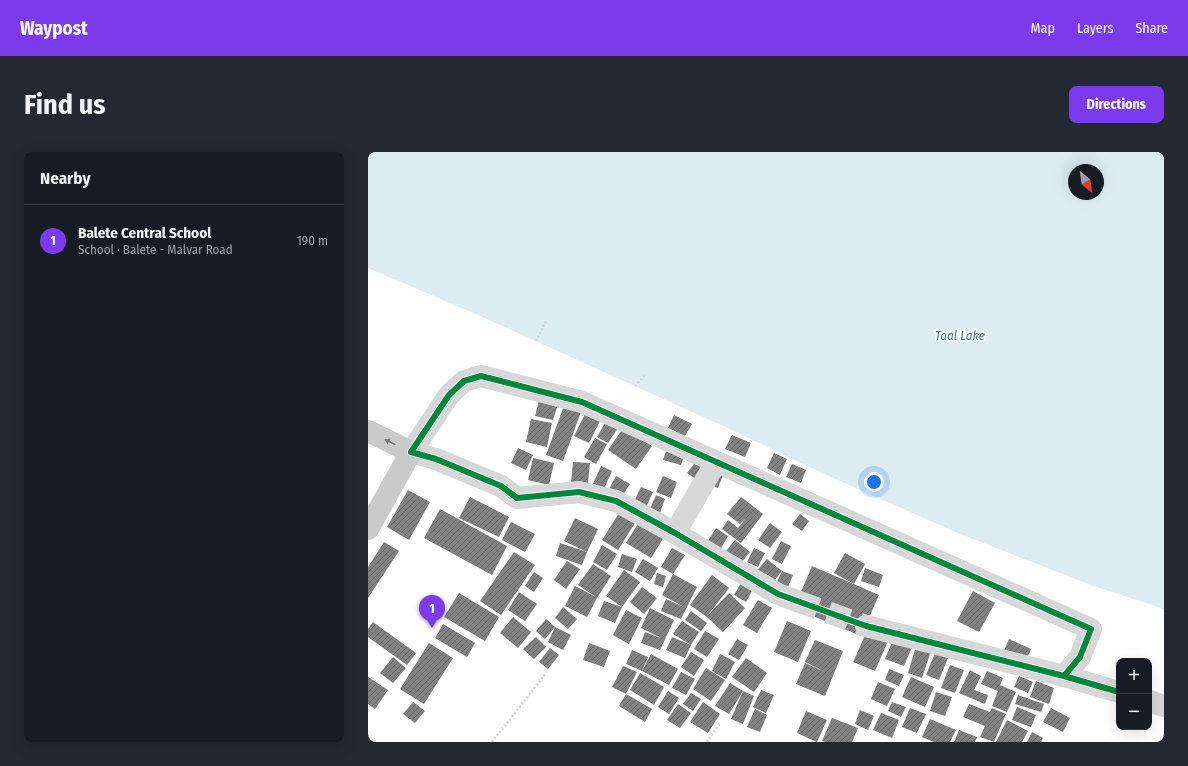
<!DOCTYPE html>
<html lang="en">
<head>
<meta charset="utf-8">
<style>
  body { margin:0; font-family:"Fira Sans Condensed",sans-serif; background:#242831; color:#f1f3f6 }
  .controls { position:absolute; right:12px; bottom:12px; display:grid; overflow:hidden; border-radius:8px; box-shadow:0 4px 16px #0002 }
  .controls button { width:36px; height:36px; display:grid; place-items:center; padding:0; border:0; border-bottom:1px solid #363941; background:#171b24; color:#f1f3f6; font:20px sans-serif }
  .compass { position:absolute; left:700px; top:12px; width:36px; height:36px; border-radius:50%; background:#171b24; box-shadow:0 4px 16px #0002; rotate:151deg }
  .you { position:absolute; left:506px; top:330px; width:14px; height:14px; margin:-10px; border:3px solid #fff; border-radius:50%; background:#1a73e8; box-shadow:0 0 0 6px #1a73e833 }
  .badge { display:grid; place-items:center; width:26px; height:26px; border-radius:50%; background:#7c3aed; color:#fff; font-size:13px; font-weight:700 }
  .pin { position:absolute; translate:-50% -33px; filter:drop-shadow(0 1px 2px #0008) }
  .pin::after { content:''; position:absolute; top:21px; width:14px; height:12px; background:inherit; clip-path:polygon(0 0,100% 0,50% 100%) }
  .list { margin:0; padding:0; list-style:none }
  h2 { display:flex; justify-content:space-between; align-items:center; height:52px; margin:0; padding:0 16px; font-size:17px }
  h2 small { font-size:13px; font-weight:400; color:#9ea1a6 }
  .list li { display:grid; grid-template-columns:26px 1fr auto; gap:12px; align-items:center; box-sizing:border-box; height:72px; padding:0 16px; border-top:1px solid #363941 }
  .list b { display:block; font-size:15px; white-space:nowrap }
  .list p { margin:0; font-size:13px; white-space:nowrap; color:#9ea1a6 }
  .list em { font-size:13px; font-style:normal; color:#9ea1a6 }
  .map { position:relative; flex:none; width:796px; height:590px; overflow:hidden; border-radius:8px }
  header { display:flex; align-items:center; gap:24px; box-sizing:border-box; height:56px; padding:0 20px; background:#7c3aed; color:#fff }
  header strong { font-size:19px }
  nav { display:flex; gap:22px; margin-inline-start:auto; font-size:14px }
  .intro { display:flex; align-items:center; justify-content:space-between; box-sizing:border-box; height:96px; padding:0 24px }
  h1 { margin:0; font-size:28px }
  .button { padding:10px 18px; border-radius:8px; background:#7c3aed; color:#fff; font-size:14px; font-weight:700 }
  main { display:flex; gap:24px; padding:0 24px }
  aside { flex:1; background:#171b24; border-radius:8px; box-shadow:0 4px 16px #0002 }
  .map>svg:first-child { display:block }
  .water { fill:#ddebf3; fill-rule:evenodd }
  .building { fill:url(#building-hatch) }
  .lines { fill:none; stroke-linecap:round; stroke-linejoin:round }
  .minor-tunnel { stroke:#d6d6d6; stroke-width:22; stroke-dasharray:22 11; stroke-linecap:butt }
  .path { stroke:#d6d6d6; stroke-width:2.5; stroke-dasharray:2 2; stroke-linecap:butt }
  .minor { stroke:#d7d7d7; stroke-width:22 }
  .major { stroke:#cacaca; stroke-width:22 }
  .cycleway-casing { stroke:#fff; stroke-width:8 }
  .cycleway { stroke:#00873e; stroke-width:6 }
  .oneway { fill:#777 }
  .labels { text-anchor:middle; stroke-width:4; stroke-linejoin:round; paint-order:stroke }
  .water-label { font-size:13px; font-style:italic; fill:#3f7597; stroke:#fff }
</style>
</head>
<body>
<header>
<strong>Waypost</strong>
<nav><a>Map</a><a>Layers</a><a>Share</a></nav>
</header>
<div class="intro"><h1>Find us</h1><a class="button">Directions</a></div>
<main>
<aside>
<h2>Nearby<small></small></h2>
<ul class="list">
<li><span class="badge">1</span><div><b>Balete Central School</b><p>School · Balete - Malvar Road</p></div><em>190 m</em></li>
</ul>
</aside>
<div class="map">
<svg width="796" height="590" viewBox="0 0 796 590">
  <defs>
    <pattern id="building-hatch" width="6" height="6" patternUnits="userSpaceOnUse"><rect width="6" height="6" fill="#818181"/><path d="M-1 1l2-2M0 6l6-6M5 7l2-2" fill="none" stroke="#6a6a6a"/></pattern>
  </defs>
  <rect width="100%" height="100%" fill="#fff"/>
  <path class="water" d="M0,0H796V457L723,433L590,381L463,325L364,278L108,162L0,116ZM706,18H730V42H706Z"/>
  <g class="building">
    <polygon points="171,248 190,252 185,268 167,264"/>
    <polygon points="197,251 214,257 195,309 178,303"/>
    <polygon points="217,262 232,269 221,291 206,284"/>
    <polygon points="306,263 324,272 317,284 300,276"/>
    <polygon points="163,267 184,271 179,295 158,290"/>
    <polygon points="238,269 250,276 240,291 229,285"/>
    <polygon points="256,275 284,294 268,317 240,298"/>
    <polygon points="364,283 383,291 377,305 357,297"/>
    <polygon points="227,286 239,292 228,312 216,305"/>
    <polygon points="150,296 165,303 158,318 143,311"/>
    <polygon points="299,296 317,301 313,313 295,308"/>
    <polygon points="406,301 419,307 412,323 399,316"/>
    <polygon points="331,305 343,313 331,329 319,321"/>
    <polygon points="165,306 186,311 181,333 160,328"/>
    <polygon points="205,310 222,311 220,331 203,330"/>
    <polygon points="424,312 438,318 433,331 418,325"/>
    <polygon points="233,314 244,319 235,339 224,334"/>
    <polygon points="346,320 355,323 350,336 340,332"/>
    <polygon points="248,324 262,332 253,346 240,339"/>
    <polygon points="295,324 309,330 303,346 288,340"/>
    <polygon points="273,335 285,340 276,360 264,354"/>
    <polygon points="40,338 62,350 41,388 19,375"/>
    <polygon points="288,343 297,347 292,361 282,357"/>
    <polygon points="102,345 141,365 131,385 91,366"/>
    <polygon points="373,345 395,362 373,391 354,377 360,368 370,376 378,366 372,372 359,362"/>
    <polygon points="72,357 139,394 124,423 56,386"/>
    <polygon points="251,361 267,371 250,398 234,388"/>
    <polygon points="432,362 441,369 434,379 424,372"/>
    <polygon points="207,366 230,377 219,400 196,389"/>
    <polygon points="143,370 167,382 157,400 134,388"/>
    <polygon points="271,370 296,385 283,406 258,391"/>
    <polygon points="402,371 414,380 402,396 390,388"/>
    <polygon points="348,376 360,384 351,400 338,392"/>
    <polygon points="367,388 382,400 369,416 354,404"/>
    <polygon points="413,389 423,394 414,412 404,407"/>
    <polygon points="16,390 31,399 0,446 0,415"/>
    <polygon points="192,391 219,400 214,413 188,404"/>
    <polygon points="234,393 249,402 239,418 225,410"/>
    <polygon points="304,396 317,403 305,422 329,435 313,467 293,459 298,447 316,455 294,443 305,422 293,415"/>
    <polygon points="386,396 397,401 390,415 379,410"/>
    <polygon points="146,400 167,413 133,463 112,449"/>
    <polygon points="477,401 497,412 486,432 466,421"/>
    <polygon points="254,402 269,407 264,420 250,415"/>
    <polygon points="275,407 290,416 282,429 267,420"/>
    <polygon points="399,407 414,419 425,423 420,435 409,430 414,419 400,436 385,423"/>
    <polygon points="199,409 212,417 198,437 186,428"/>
    <polygon points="225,412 243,424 229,446 219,465 197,454 207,434 228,445 210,433"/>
    <polygon points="444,414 511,443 493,484 426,456"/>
    <polygon points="497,416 515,423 511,435 493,429"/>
    <polygon points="256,418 272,430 254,455 238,444"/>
    <polygon points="166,420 175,426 166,440 157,434"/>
    <polygon points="289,421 298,424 295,435 286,432"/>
    <polygon points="344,423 361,436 340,463 361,441 377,456 355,480 339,465 322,453"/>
    <polygon points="373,431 385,437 378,450 366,443"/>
    <polygon points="274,435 289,446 276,462 262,450"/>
    <polygon points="605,439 627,451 611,480 589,469"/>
    <polygon points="151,440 169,452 157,469 140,458"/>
    <polygon points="91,441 131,465 117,489 76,465"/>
    <polygon points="390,448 404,456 389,481 375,473"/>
    <polygon points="236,449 254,455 247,471 230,464"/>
    <polygon points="195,455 209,467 200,477 187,466"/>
    <polygon points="282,456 306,468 292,498 273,491 277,480 293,486 273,476"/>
    <polygon points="258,458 274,466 261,492 245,483"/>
    <polygon points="323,459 339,471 333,479 317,468"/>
    <polygon points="145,465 163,480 150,496 132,481"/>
    <polygon points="178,467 187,475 203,483 195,498 180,490 187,475 177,487 168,479"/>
    <polygon points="314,469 331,480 323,493 317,506 298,498 304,485 323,493 305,482"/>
    <polygon points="419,469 443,479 430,510 406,500"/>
    <polygon points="5,470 48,501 39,513 0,485 0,477"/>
    <polygon points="75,472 107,491 99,505 67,486"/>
    <polygon points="337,479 351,487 339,505 326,497"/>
    <polygon points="499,479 520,489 507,519 485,510"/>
    <polygon points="168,485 178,495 166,507 155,497"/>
    <polygon points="369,487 380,493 371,508 360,502"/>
    <polygon points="641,487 663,497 656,513 634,503"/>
    <polygon points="447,488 475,499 457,544 428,532 437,511 457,520 437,510"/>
    <polygon points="525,488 544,495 536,514 517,507"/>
    <polygon points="61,491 85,506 56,552 32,537"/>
    <polygon points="221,491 242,499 236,515 215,508"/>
    <polygon points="548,494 563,499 554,526 540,521"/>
    <polygon points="182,496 191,503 180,517 171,510"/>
    <polygon points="264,498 280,505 274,519 258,512"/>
    <polygon points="323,500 336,508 326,524 313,515"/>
    <polygon points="567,501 580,506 571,528 558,523"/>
    <polygon points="283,502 310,517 301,533 274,519"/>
    <polygon points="352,502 367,510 358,527 344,519"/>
    <polygon points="25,505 38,516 25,531 12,521"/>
    <polygon points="378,506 399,521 386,540 364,525"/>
    <polygon points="582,513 596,518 587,541 573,536"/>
    <polygon points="255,514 269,520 258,542 244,535"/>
    <polygon points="338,516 357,528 343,549 325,537"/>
    <polygon points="521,517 536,523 531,534 517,528"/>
    <polygon points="602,518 613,524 606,538 620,543 617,552 591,541"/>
    <polygon points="619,519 635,526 632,533 648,540 639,560 624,554 630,539 613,532"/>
    <polygon points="313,520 327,527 318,543 304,536"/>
    <polygon points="272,521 296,535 286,553 262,538"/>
    <polygon points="651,524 665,530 660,541 646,535"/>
    <polygon points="0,525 20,538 7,557 0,552"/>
    <polygon points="543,525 566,535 557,555 534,545"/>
    <polygon points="668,529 686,536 681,552 662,545"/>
    <polygon points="510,530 527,537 519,554 503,547"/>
    <polygon points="362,531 375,539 361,562 347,554"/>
    <polygon points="393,538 406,543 398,561 385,555"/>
    <polygon points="300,539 311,546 301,562 290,555"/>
    <polygon points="375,539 386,544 375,572 363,567"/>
    <polygon points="568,540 584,545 577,564 562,559"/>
    <polygon points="323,541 333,547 325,559 315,552"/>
    <polygon points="258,542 284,557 277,570 251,554"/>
    <polygon points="650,543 676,552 673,560 647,552"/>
    <polygon points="45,550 57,559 47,571 35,562"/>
    <polygon points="335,550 352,562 340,581 322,570"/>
    <polygon points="524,550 538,555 533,565 520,559"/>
    <polygon points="310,552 323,561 312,576 299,568"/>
    <polygon points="601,552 622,560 624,556 638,562 626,590 612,585 617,574 595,565"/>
    <polygon points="649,555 668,563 663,575 644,568"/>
    <polygon points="542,556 558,562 549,581 534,575"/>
    <polygon points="683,556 702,566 695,580 675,570"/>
    <polygon points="387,557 399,563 392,580 379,575"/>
    <polygon points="492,558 506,564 500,578 487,572"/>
    <polygon points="438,559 459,568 449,590 429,581"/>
    <polygon points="513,561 531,568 524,586 505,578"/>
    <polygon points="464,566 490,576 484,590 457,590 454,589"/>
    <polygon points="562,567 588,578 582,590 566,590 554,585"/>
    <polygon points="639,568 660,579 654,590 628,590"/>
    <polygon points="591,578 609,585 607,590 586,590"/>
    <polygon points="664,580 675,586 673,590 659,590"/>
  </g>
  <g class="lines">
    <polyline class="minor-tunnel" points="429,449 498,474"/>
    <g class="path">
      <polyline points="168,189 178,169"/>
      <polyline points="267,234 278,222"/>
      <polyline points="124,590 179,520"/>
      <polyline points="339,590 352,571"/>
    </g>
    <g class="minor">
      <polyline points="307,381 348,310"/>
      <polyline points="429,449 410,442 307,381 248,349 211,340 149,346 133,334 68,307 43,300 81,243 96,229 113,224 214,250 723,477 712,505 696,524"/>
      <polyline points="498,474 696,524 751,540"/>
      <polyline points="781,549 796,554"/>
    </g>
    <polyline class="major" points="0,279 43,300 0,377"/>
    <g class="cycleway-casing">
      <polyline id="cycleway" points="696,524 712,505 723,477 214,250 113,224 96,229 81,243 43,300 68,307 133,334 149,346 211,340 248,349 307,381 410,442 498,474 696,524 751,540"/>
    </g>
    <use href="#cycleway" class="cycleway"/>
  </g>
  <defs><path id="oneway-solid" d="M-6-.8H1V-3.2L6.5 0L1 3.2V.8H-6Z"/></defs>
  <use class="oneway" href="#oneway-solid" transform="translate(22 290) rotate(-154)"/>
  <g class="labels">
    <g class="water-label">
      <text x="592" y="188">Taal Lake</text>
    </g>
  </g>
</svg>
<div class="controls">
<button>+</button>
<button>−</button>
</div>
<svg class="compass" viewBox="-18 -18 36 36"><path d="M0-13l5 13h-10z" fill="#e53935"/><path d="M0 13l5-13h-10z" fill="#9ea1a6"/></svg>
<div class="you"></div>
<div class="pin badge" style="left:64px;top:476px">1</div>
</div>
</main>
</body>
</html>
